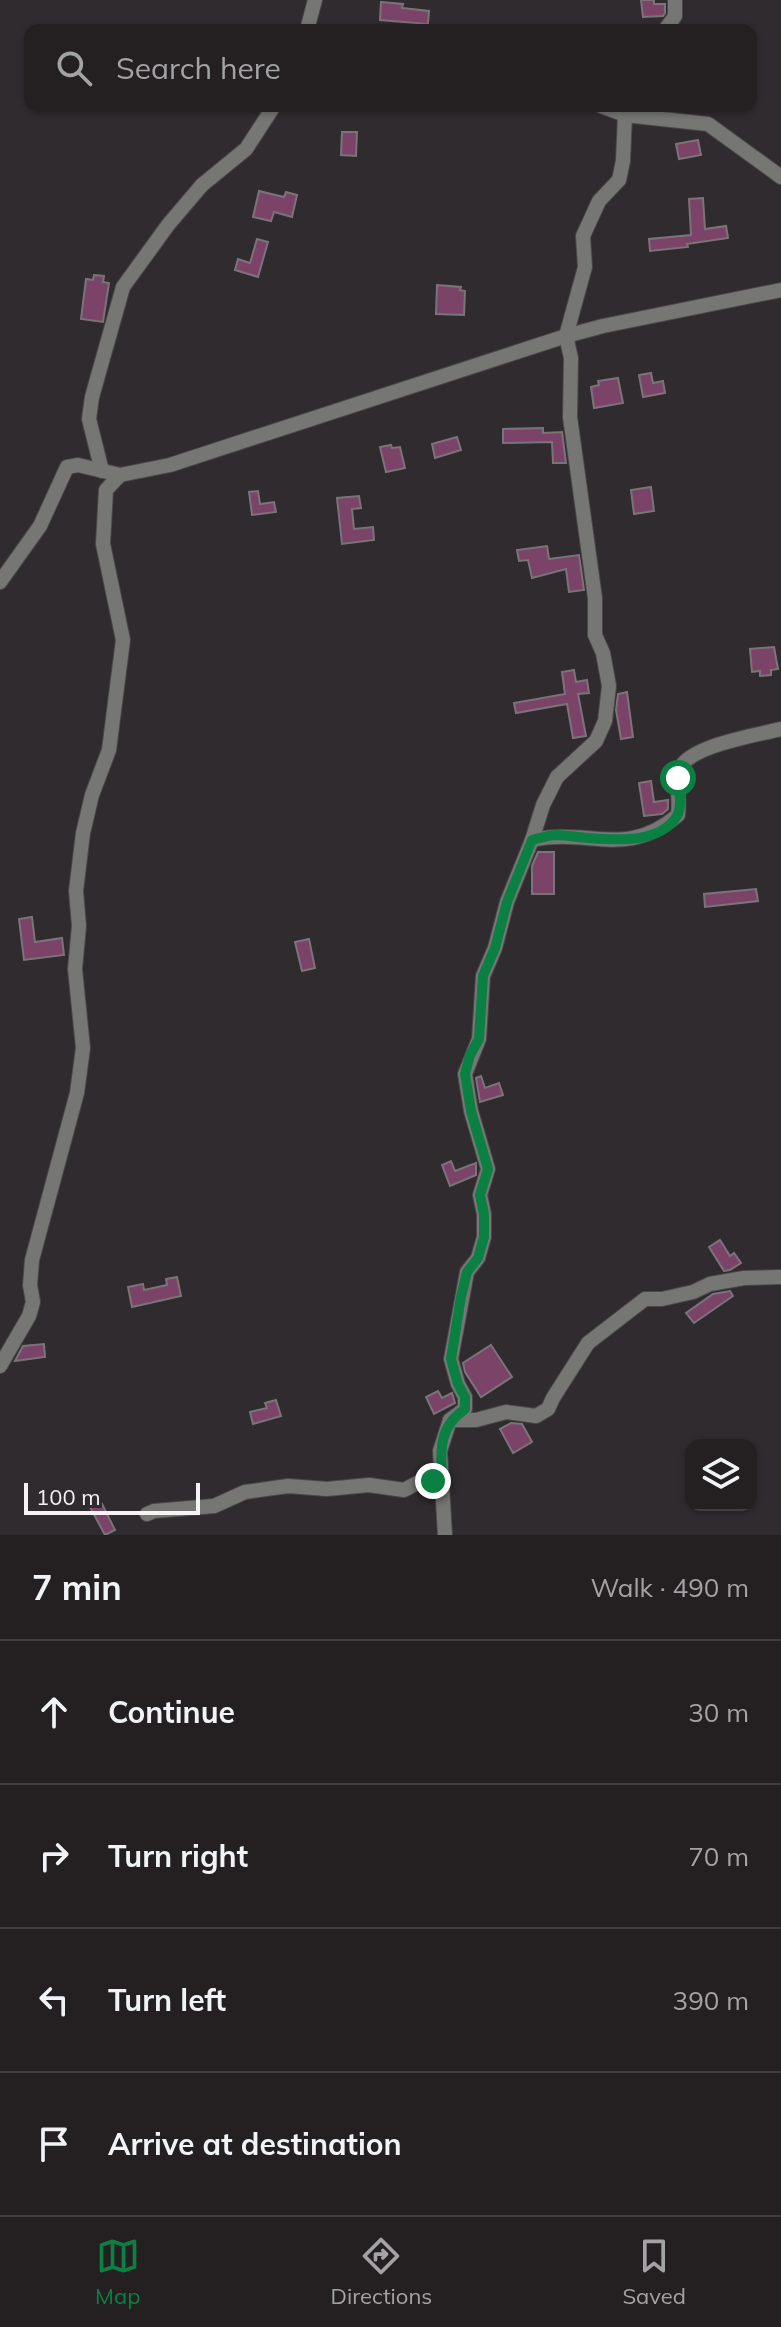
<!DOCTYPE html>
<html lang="en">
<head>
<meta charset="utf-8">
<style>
  body { margin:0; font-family:Mulish,sans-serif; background:#2c282a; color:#f1f3f6 }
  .controls { position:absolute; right:24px; bottom:24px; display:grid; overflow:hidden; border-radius:16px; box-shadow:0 2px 6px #0004 }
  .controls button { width:72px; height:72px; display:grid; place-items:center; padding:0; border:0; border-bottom:2px solid #413e40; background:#242022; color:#f1f3f6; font:40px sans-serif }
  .scale { position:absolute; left:24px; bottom:20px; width:176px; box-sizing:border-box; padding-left:8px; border:4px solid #f7f3f5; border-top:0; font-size:22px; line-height:28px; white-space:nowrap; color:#f7f3f5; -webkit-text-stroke:6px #302b2e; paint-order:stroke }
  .stop { position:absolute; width:24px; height:24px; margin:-18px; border:6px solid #0b8043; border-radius:50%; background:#fff }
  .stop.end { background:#0b8043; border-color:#fff; box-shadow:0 2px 8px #0008 }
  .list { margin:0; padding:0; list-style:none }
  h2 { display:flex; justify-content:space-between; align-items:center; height:104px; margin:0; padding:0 32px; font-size:34px }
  h2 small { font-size:26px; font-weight:400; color:#a3a3a5 }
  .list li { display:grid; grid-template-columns:52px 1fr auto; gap:24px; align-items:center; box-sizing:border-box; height:144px; padding:0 32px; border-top:2px solid #413e40 }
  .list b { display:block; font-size:30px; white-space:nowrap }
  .list em { font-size:26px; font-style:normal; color:#a3a3a5 }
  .icon { flex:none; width:44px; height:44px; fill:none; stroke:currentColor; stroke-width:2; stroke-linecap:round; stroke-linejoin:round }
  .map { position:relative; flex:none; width:781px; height:1535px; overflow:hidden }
  .search { position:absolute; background:#242022; box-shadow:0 2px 6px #0004; left:24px; right:24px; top:24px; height:88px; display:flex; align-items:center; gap:20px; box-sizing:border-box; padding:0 28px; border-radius:16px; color:#a3a3a5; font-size:30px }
  .sheet { height:680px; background:#242022 }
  nav { display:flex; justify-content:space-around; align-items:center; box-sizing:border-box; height:112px; border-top:2px solid #413e40; background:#242022; font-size:22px; color:#a3a3a5 }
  nav a { display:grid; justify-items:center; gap:4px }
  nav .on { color:#0b8043 }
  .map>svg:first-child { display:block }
  .building { fill:#7c4369; stroke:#7a7478; stroke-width:2 }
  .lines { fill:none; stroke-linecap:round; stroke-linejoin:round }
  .minor-casing { stroke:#4c474a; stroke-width:16 }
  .minor { stroke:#767775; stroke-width:14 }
  .route { stroke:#0b8043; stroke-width:10 }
</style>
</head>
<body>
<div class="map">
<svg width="781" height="1535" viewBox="0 0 781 1535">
  <rect width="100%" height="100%" fill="#302b2e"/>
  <g class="building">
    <polygon points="641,0 654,0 654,4 665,4 665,13 663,16 643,17"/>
    <polygon points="381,2 403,4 402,8 429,11 428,24 380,20"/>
    <polygon points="342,132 357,132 356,156 341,155"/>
    <polygon points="698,140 701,155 679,159 676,144"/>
    <polygon points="259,191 284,197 286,192 297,195 292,217 274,212 271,221 253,217"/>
    <polygon points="703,198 705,229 726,226 728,238 687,244 688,247 650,251 649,239 691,235 689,199"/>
    <polygon points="257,239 268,242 258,277 235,270 238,259 250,263"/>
    <polygon points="94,275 104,276 103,282 109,283 103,322 81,319 86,279 93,280"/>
    <polygon points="437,285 461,287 460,290 465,291 464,315 436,314"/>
    <polygon points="651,373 653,383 663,381 665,393 643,397 639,375"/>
    <polygon points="618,378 623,403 594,408 591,387 599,385 598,381"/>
    <polygon points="543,428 543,433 562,432 566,463 553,463 552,442 503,443 503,429"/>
    <polygon points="457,437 461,450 435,458 432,444"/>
    <polygon points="391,445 392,448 400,447 405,468 386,472 380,447"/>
    <polygon points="651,487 654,511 634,514 631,490"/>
    <polygon points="258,491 260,504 274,502 276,512 252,515 249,492"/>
    <polygon points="359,496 361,508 352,509 354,529 373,527 374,540 342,544 337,498"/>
    <polygon points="547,546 549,559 579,555 584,590 569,592 566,569 532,578 528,560 519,561 517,550"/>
    <polygon points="774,647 778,669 771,670 771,675 760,676 760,671 752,672 750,649"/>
    <polygon points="574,670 576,682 587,680 589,693 578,694 586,736 573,738 567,704 516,713 514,703 565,694 562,672"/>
    <polygon points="627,692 633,737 621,739 616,710 618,694"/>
    <polygon points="651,781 654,802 668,800 668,809 662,814 644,816 639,783"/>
    <polygon points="538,852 554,852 554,894 532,894 532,866"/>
    <polygon points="756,889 758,901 705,907 704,894"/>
    <polygon points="32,917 35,942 62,938 64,955 24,960 19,919"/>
    <polygon points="309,939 315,968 302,971 295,942"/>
    <polygon points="481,1076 485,1088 499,1083 503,1095 480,1102 476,1078"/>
    <polygon points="451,1161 455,1171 476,1163 476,1175 450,1186 442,1165"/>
    <polygon points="720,1240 730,1256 734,1253 741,1263 730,1270 724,1271 709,1247"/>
    <polygon points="177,1277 181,1296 132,1307 128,1287 143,1284 144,1290 167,1285 166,1279"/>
    <polygon points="730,1291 733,1296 694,1323 686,1313 713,1294"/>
    <polygon points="44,1344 45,1357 15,1361 23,1346"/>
    <polygon points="491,1345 512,1377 481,1397 465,1372 463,1363"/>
    <polygon points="438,1391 442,1398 452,1393 455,1403 434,1414 426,1397"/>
    <polygon points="276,1400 281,1416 253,1424 250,1412 267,1408 265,1403"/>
    <polygon points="511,1423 522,1424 532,1442 513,1453 500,1429"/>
    <polygon points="101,1502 115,1530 105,1535 90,1507"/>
  </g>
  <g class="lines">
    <g class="minor-casing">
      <g id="minor">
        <polyline points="307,30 315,0"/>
        <polyline points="665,30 675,16 675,0"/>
        <polyline points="601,106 625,115 708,124 781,177"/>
        <polyline points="102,471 89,419 92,397 123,287 168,225 202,185 246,149 274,106"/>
        <polyline points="0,582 40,526 67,467 78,465 120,475 170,465 566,336 603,326 781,290"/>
        <path d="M532,840C589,827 625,860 678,815C680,801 676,785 679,771C685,746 758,735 781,729"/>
        <polyline points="0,1366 29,1316 33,1302 30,1285 32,1260 77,1093 83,1048 75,969 79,926 76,891 83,833 92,795 109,750 123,640 103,544 106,490 120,475"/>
        <polyline points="450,1420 476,1420 506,1412 536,1416 548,1409 553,1398 588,1343 645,1299 662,1299 693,1292 710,1284 744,1278 781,1277"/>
        <polyline points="147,1514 154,1511 214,1506 245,1492 288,1486 327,1489 369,1485 404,1490 421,1481 433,1481 442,1477"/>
        <polyline points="445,1535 440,1451 450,1420 465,1409 465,1397 458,1384 451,1359 467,1272 478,1258 484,1237 484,1214 480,1195 488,1169 471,1111 465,1074 479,1039 483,976 495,948 507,902 532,840 543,805 557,777 596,741 605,721 609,686 603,653 595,635 595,598 570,417 571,358 566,336 585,267 583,236 599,201 619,180 623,161 625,115 637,106"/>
      </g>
    </g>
    <use href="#minor" class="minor"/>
  </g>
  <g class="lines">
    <path class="route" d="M433,1481L442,1477C440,1448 440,1426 465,1409V1397L458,1384L451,1359L461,1297L467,1272L478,1258L484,1237V1214L480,1195L488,1169L471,1111L465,1074L470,1055L479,1039L483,976L495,948L507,902L532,840C540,838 549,835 557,835C590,837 656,851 677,816C683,806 679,788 678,778"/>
  </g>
</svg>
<div class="controls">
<button><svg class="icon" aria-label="layers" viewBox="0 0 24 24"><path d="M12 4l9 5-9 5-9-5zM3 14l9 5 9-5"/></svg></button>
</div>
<div class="scale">100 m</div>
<div class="stop" style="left:678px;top:778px"></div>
<div class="stop end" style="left:433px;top:1481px"></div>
<div class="search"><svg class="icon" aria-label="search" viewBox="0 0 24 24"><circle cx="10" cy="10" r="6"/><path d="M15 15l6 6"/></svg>Search here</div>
</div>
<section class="sheet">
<h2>7 min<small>Walk · 490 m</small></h2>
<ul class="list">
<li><svg class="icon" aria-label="ahead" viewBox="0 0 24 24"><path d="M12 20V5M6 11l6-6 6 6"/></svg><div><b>Continue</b></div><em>30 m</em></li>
<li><svg class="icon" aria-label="right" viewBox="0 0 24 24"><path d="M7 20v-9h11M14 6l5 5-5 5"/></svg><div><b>Turn right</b></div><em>70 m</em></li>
<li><svg class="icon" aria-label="left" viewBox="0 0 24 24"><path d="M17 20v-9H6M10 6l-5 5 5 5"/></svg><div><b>Turn left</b></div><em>390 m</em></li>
<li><svg class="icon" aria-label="arrive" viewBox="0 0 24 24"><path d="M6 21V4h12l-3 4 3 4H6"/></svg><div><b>Arrive at destination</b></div></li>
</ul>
</section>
<nav>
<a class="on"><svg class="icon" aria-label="map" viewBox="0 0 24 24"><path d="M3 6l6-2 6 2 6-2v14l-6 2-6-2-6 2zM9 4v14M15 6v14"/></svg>Map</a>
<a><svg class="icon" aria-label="directions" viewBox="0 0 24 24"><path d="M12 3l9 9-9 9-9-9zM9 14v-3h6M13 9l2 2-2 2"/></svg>Directions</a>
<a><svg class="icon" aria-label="saved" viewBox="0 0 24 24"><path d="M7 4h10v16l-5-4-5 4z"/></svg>Saved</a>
</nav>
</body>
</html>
